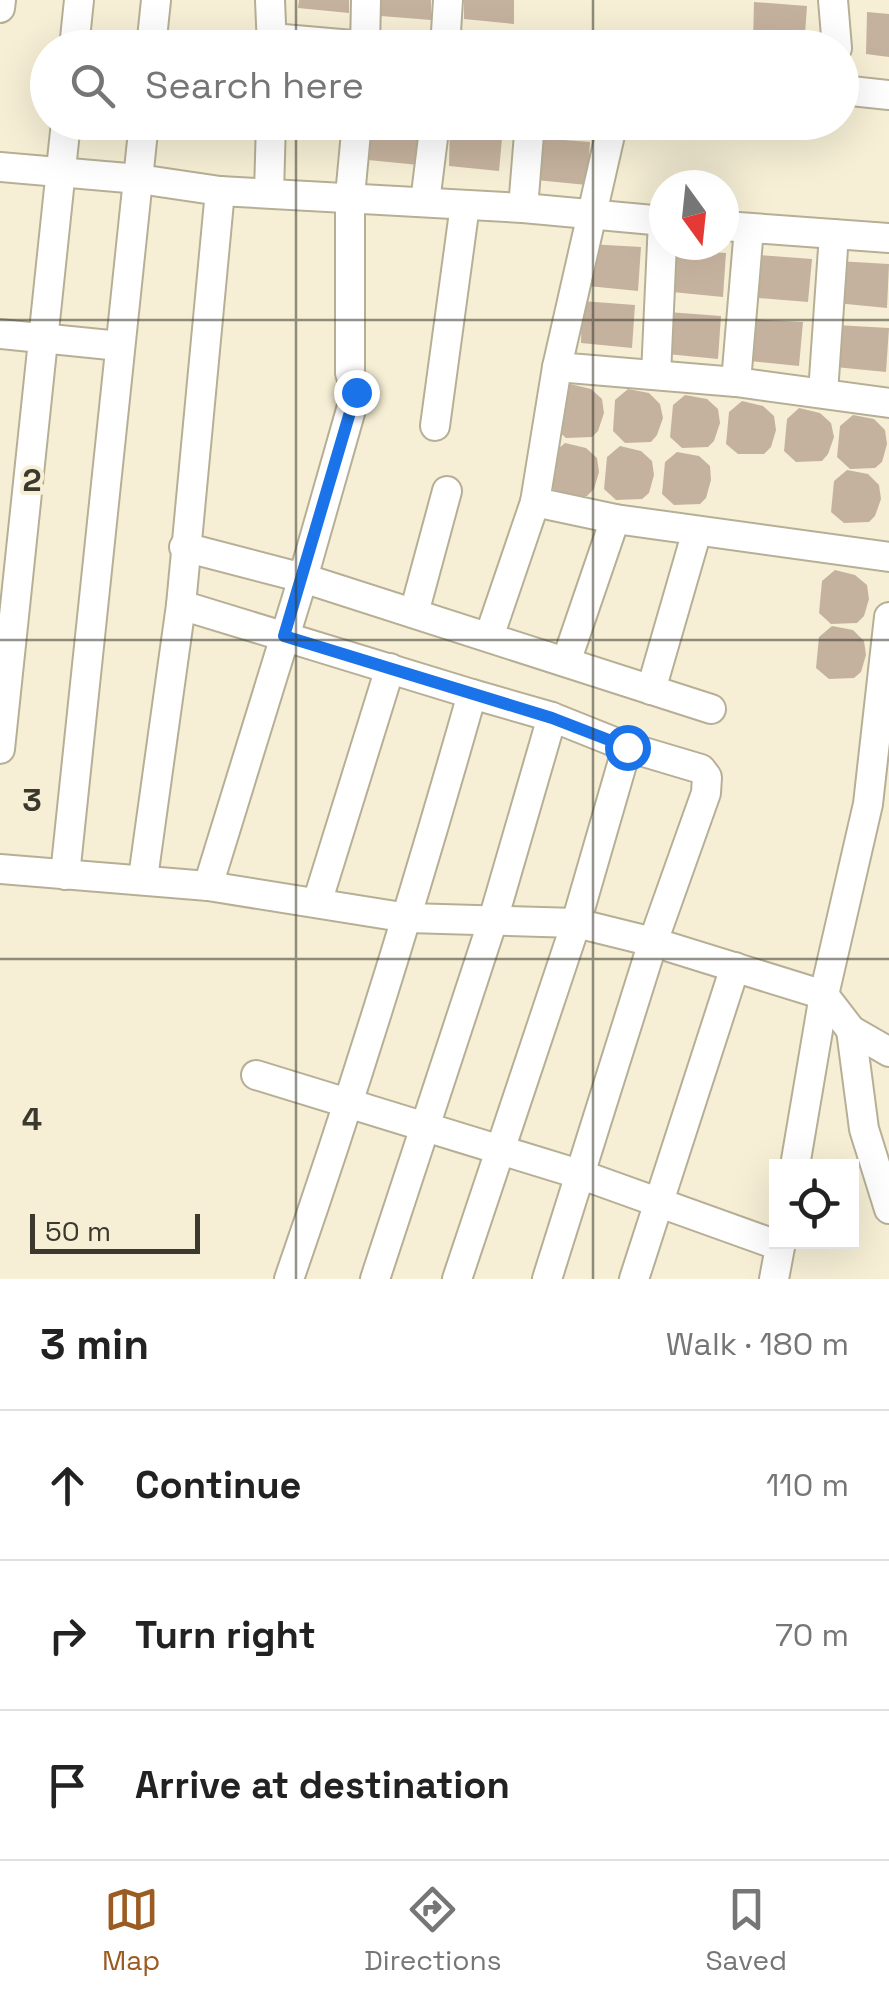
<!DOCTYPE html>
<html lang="en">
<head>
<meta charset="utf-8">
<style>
  body { margin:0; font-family:"Space Grotesk",sans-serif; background:#f2f2f2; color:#222 }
  .controls { position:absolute; right:30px; bottom:30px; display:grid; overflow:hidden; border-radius:0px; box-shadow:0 10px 40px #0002 }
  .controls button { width:90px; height:90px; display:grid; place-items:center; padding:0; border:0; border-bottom:2px solid #e0e0e0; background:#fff; color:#222; font:50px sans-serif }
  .compass { position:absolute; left:649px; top:170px; width:90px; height:90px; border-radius:50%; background:#fff; box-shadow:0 10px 40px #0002; rotate:165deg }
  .scale { position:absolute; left:30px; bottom:25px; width:170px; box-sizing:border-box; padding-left:10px; border:5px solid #3b382e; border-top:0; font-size:28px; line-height:35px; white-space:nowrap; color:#3b382e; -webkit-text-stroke:8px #f6efd5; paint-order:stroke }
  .stop { position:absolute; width:30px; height:30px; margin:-22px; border:8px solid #1a73e8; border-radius:50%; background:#fff }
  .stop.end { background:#1a73e8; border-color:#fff; box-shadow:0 2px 10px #0008 }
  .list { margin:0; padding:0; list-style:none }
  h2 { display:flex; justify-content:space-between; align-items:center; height:130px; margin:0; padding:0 40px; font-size:42px }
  h2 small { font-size:32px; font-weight:400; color:#767676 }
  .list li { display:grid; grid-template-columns:65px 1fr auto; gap:30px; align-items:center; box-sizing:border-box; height:150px; padding:0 40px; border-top:2px solid #e0e0e0 }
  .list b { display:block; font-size:38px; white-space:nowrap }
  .list em { font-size:32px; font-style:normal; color:#767676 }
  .icon { flex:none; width:55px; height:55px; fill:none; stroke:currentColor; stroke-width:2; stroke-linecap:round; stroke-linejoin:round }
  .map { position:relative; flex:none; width:889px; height:1279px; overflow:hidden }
  .search { position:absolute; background:#fff; box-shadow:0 10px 40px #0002; left:30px; right:30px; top:30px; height:110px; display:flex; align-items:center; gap:25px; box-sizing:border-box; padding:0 35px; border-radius:55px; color:#767676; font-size:38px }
  .sheet { height:580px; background:#fff }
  nav { display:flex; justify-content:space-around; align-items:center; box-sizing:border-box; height:140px; border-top:2px solid #e0e0e0; background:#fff; font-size:28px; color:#767676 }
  nav a { display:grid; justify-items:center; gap:5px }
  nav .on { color:#9a5c22 }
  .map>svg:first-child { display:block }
  .building { fill:#c5b29e }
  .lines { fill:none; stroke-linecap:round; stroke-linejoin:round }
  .street-casing { stroke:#b6af96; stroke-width:32 }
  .street { stroke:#fff; stroke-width:28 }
  .route { stroke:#1a73e8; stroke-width:12 }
  .grid { fill:none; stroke:#3b382e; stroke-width:2.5; stroke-opacity:0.55 }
  .grid-label { font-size:32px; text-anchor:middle; font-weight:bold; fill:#3b382e; stroke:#f6efd5; stroke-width:8; stroke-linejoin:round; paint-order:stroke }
</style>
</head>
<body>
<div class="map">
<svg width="889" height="1279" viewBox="0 0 889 1279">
  <rect width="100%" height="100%" fill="#f6efd5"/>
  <g class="building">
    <polygon points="299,0 349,0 349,13 298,8"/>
    <polygon points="381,0 431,0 431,20 381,16"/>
    <polygon points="464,0 514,0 514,24 464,19"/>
    <polygon points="754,2 807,6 804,48 753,44"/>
    <polygon points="867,12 889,14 889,57 866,54"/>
    <polygon points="369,122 422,122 419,165 368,160"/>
    <polygon points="450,124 503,128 499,171 449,166"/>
    <polygon points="537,138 590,142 587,185 536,180"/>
    <polygon points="589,244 641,247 638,291 588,286"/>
    <polygon points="673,249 726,253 723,297 672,292"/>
    <polygon points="759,255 812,259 808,302 758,298"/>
    <polygon points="837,261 889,264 887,308 836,303"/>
    <polygon points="582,301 635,305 632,348 581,343"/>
    <polygon points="668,312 721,316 718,359 667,354"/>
    <polygon points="750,319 803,322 799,366 749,361"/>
    <polygon points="836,325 889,328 886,372 835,367"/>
    <polygon points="570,384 591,389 602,399 604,413 598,431 592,437 566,438 554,427 557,395"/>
    <polygon points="628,389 649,393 660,404 663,418 657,435 651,442 625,443 613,431 615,400"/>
    <polygon points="685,395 707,399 718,409 720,423 714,441 708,447 682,448 670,437 673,405"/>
    <polygon points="742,401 763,406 774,416 776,430 771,447 764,454 738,454 726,444 729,412"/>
    <polygon points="799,408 820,413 831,423 834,437 828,454 822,461 796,462 784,451 787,419"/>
    <polygon points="853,415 874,419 885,430 887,444 882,462 875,468 850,469 837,457 840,426"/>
    <polygon points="565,443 586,448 597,458 599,472 594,489 587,496 561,496 549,485 552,454"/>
    <polygon points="620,446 641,451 652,461 654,475 649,493 642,499 616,500 604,489 607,457"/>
    <polygon points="677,452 699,456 710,466 711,480 706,498 700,504 674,505 662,494 665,462"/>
    <polygon points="847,470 868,474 879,485 881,499 875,516 869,522 844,523 831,512 834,481"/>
    <polygon points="835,570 855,575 867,585 869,599 864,616 857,623 831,624 819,613 822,581"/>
    <polygon points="832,626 853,630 864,641 866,655 861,672 854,678 829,679 816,668 819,637"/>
  </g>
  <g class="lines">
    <g class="street-casing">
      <g id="street">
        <polyline points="270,0 272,48"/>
        <polyline points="833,0 837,48"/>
        <polyline points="0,8 1,0"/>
        <polyline points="272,38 387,48"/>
        <polyline points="74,48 79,0"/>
        <polyline points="151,48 156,0"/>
        <polyline points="365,48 366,0"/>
        <polyline points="445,48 448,0"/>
        <polyline points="842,90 889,95"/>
        <polyline points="613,122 557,367 736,382 889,403"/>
        <polyline points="0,167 139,179 220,191 523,208 664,221"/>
        <polyline points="269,193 271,122"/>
        <polyline points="425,202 435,122"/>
        <polyline points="523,208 530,122"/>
        <polyline points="724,226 889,238"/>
        <polyline points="0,334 120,346"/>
        <polyline points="557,367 535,502 615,519 889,557"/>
        <polyline points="656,375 663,221"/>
        <polyline points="736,382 749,228"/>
        <polyline points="823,393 834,234"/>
        <polyline points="435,426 465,205"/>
        <polyline points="184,547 303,578 711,709"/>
        <path d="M181,605L472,694C416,891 356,1086 289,1279"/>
        <polyline points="414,613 447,491"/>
        <polyline points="489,637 535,502"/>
        <polyline points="566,662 615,519"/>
        <polyline points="651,690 697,531"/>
        <polyline points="0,749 66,122"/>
        <polyline points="0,869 208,886 408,918 576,923 653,942 824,995 851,1030 889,1052"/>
        <polyline points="65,875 144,122"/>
        <polyline points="143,878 181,605 220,191"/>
        <polyline points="208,886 303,578 356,392 350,373 350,196 357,122"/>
        <polyline points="317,903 390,668"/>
        <polyline points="851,1030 864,1129 889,1209"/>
        <polyline points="256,1075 582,1175 780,1246"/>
        <polyline points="795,1166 824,995 868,804 889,617"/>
        <polyline points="375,1279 493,920 552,717 472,694"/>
        <polyline points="457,1279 576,923 627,747 552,717"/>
        <polyline points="547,1279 653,942 706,793 707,777 701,769 627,747"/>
        <polyline points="634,1279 735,967"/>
        <polyline points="774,1279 781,1242"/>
      </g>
    </g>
    <use href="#street" class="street"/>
  </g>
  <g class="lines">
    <polyline class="route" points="356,392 284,636 552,718 627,747"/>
  </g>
  <path class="grid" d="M296,0V48M593,0V48M296,122V1279M593,122V1279M0,320H889M0,640H889M0,959H889"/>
  <g class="grid-label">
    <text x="32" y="491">2</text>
    <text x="32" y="811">3</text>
    <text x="32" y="1130">4</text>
  </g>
</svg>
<div class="controls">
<button><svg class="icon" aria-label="locate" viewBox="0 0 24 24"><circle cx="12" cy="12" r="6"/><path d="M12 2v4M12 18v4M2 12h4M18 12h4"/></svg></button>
</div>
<svg class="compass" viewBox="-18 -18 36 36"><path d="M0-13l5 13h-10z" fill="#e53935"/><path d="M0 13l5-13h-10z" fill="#767676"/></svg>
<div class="scale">50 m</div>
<div class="stop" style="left:627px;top:747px"></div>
<div class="stop end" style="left:356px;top:392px"></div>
<div class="search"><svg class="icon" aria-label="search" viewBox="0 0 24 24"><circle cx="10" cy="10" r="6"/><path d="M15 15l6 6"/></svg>Search here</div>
</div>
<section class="sheet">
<h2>3 min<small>Walk · 180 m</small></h2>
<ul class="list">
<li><svg class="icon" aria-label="ahead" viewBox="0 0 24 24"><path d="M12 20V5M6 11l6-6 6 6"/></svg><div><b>Continue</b></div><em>110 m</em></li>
<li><svg class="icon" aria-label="right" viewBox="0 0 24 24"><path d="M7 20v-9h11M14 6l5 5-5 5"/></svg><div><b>Turn right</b></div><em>70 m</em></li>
<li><svg class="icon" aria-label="arrive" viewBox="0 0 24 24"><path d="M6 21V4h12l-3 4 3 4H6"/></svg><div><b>Arrive at destination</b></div></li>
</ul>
</section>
<nav>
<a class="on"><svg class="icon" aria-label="map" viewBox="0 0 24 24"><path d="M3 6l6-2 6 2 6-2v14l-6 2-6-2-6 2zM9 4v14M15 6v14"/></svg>Map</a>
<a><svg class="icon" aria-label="directions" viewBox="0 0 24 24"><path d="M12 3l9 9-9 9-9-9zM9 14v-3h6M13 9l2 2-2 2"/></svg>Directions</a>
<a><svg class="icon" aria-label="saved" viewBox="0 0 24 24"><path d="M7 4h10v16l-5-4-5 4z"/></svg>Saved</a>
</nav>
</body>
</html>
